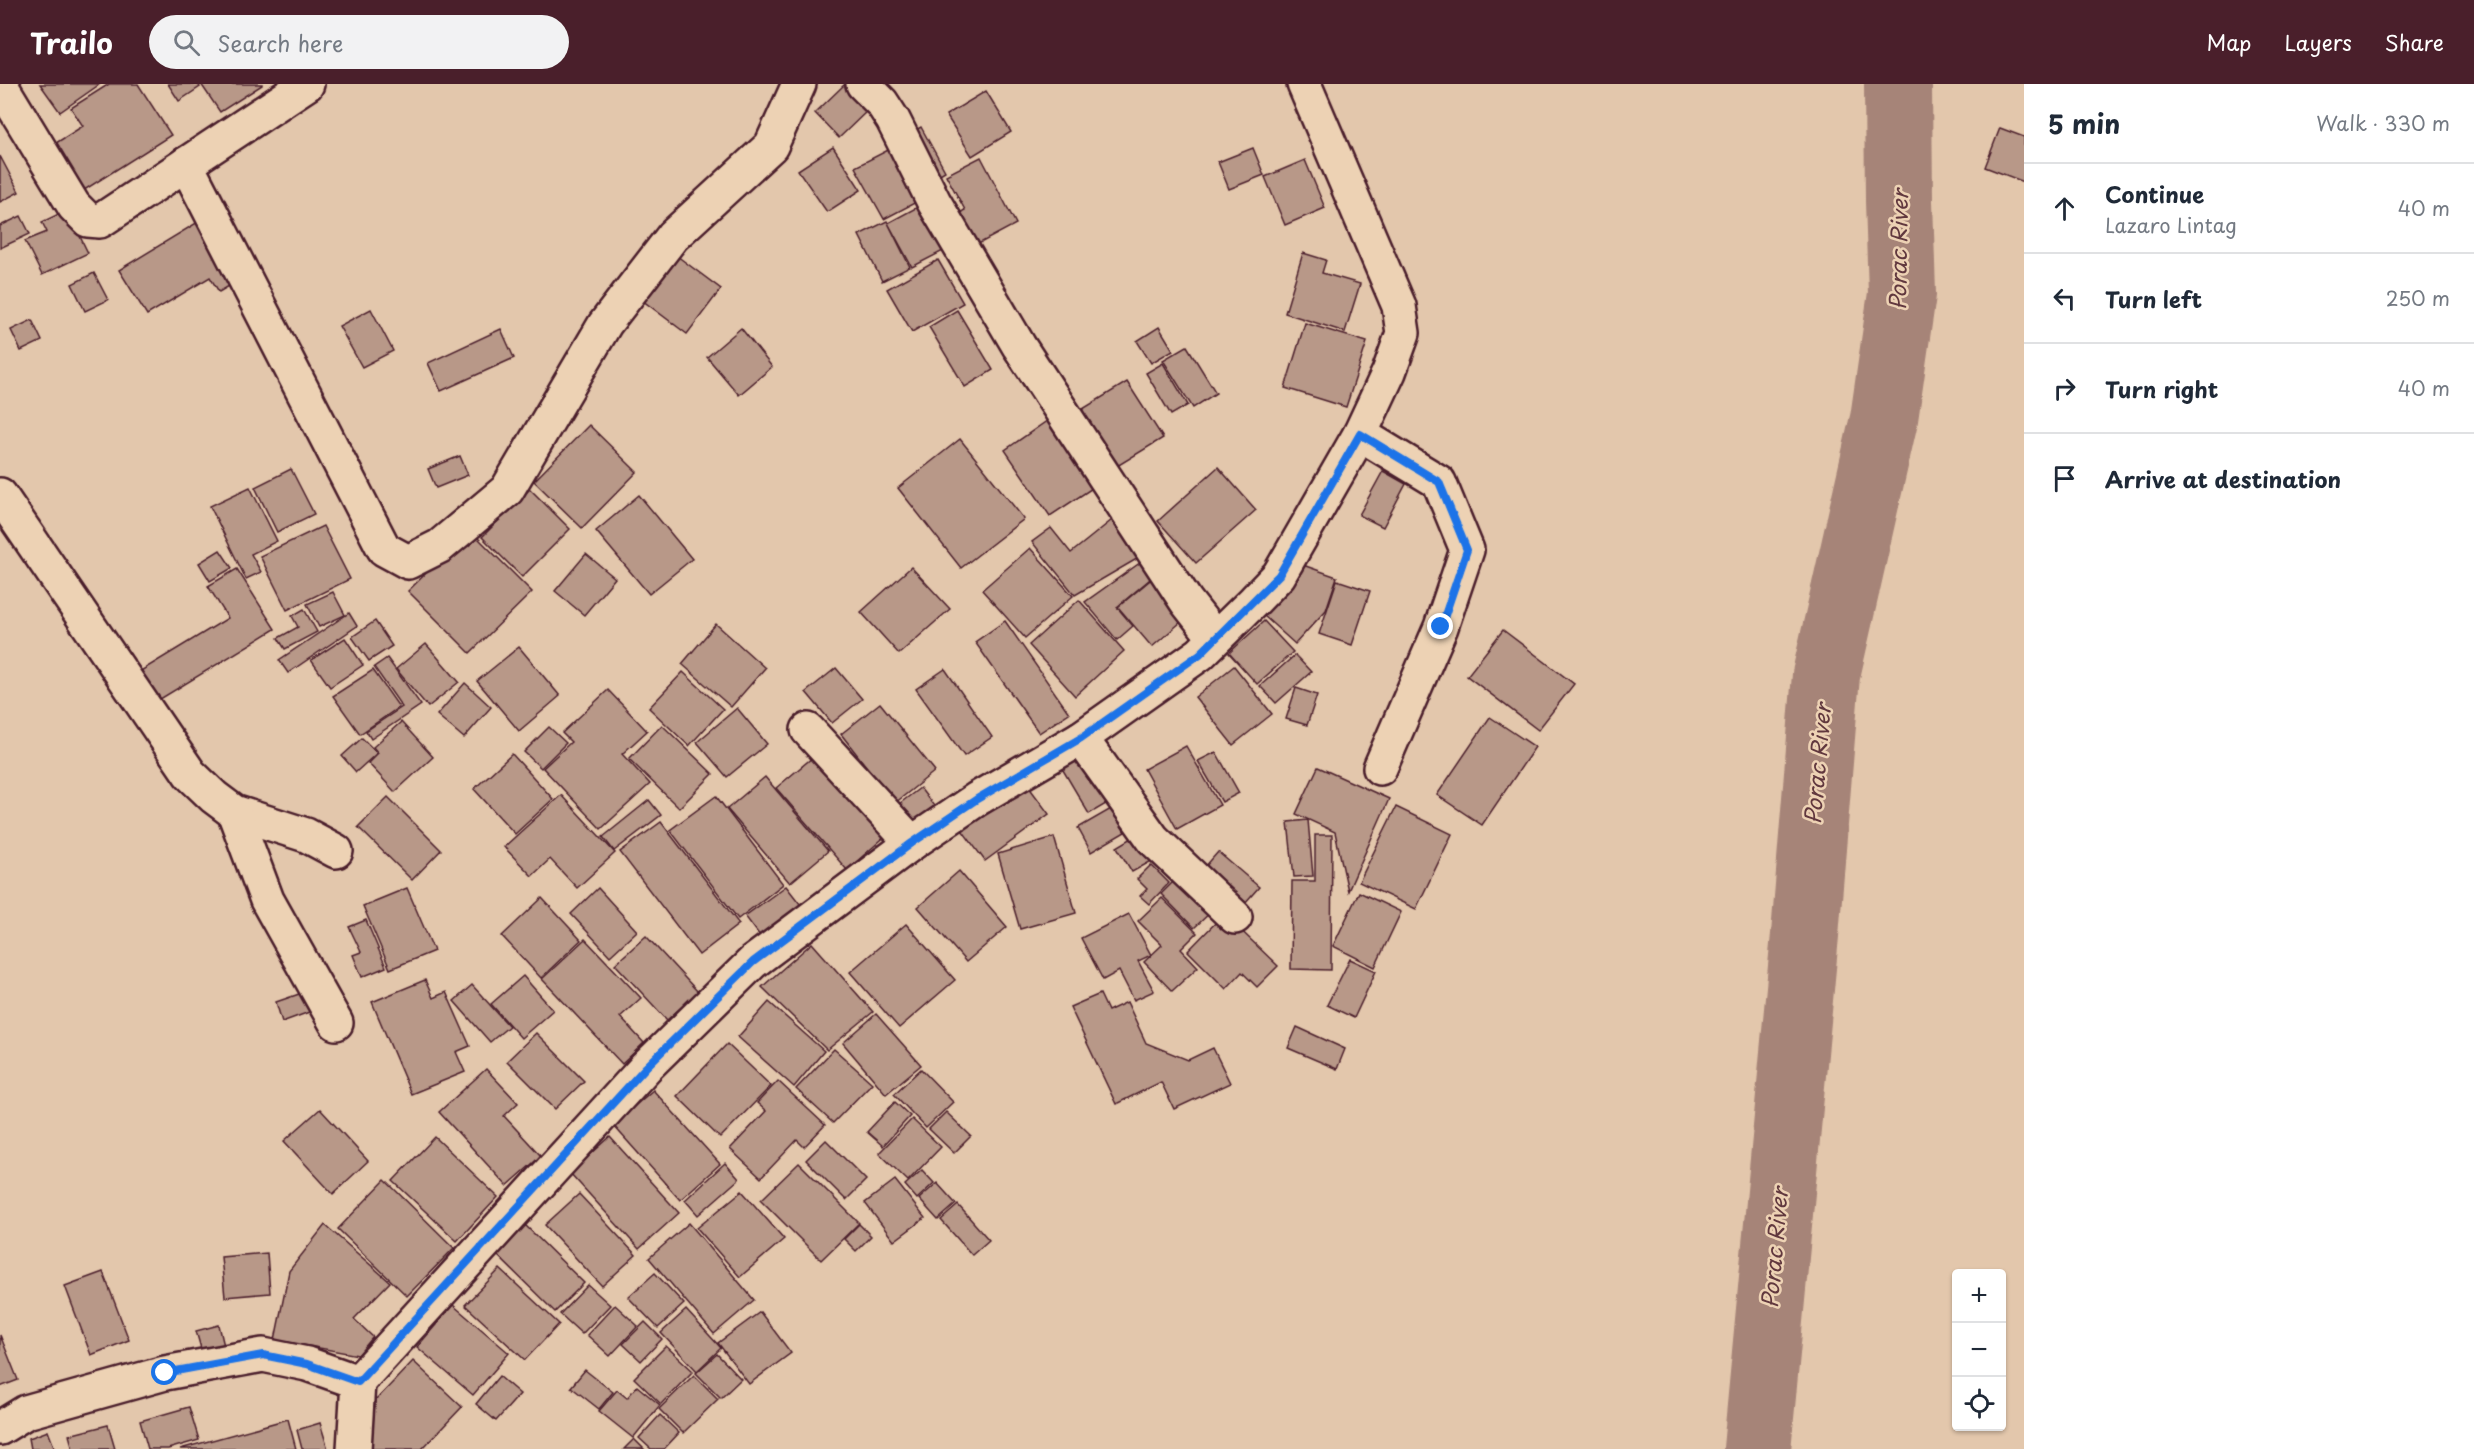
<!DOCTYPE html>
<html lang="en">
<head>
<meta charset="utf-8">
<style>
  body { margin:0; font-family:"Playpen Sans",sans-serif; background:#f2f2f3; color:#1f2937 }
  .controls { position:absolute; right:18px; bottom:18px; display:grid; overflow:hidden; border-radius:6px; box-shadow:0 2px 4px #0004 }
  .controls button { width:54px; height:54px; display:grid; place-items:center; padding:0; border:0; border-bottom:2px solid #e0e1e3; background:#fff; color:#1f2937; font:30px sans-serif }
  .stop { position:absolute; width:18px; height:18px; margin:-14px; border:4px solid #1a73e8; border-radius:50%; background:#fff }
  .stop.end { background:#1a73e8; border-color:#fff; box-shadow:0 2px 6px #0008 }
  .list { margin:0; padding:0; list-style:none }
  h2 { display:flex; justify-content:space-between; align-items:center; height:78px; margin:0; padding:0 24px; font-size:26px }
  h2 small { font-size:20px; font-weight:400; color:#747a83 }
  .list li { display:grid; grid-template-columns:39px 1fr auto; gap:18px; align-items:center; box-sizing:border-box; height:90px; padding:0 24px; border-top:2px solid #e0e1e3 }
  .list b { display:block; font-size:22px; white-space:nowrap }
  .list p { margin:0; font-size:20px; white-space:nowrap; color:#747a83 }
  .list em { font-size:20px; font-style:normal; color:#747a83 }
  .icon { flex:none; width:33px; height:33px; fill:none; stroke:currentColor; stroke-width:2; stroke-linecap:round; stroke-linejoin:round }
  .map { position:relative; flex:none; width:2024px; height:1365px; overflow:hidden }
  header { display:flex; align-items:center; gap:36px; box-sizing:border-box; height:84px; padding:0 30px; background:#4a1f2b; color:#fff }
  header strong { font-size:28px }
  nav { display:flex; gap:33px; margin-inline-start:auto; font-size:21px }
  .search { width:420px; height:54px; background:#f2f2f3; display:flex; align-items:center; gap:15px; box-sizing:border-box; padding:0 21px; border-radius:33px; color:#747a83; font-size:22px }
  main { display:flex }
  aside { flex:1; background:#fff }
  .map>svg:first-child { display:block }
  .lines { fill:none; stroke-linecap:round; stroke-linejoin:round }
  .river { stroke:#a68478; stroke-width:68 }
  .building { fill:#b89888; stroke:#4a1f2b; stroke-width:1.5 }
  .minor-casing { stroke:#4a1f2b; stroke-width:38 }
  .minor { stroke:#edd2b4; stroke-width:33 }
  .route { stroke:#1a73e8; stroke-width:8 }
  .labels { text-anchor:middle; stroke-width:5; stroke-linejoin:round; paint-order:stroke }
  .water-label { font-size:22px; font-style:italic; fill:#61383e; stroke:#edd2b4 }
</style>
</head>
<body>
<header>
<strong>Trailo</strong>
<div class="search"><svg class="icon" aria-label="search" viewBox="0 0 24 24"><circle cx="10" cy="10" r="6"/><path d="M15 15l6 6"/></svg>Search here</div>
<nav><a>Map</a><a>Layers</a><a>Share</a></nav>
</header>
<main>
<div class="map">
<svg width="2024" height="1365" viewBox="0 0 2024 1365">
  <rect width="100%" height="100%" fill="#e3c7ac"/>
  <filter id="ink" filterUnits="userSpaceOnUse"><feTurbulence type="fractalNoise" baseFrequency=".0167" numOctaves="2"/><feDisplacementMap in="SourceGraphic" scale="12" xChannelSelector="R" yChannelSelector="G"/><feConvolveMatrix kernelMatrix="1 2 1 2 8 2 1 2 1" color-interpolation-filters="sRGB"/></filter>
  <g filter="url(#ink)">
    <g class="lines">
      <polyline class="river" points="1757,1365 1805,851 1826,591 1884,335 1902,210 1899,117 1898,0"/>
    </g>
    <g class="building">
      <polygon points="40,0 100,0 60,28"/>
      <polygon points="109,0 138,0 171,51 78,110 48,64 83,42 71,24"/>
      <polygon points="168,0 198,0 200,3 179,17"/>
      <polygon points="201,0 262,0 262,1 220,28"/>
      <polygon points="844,1 868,26 839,54 815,29"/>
      <polygon points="986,7 1011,48 972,72 946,31"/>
      <polygon points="921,43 945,87 930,96 905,52"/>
      <polygon points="2000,44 2024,53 2024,98 1985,83"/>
      <polygon points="898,61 926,113 884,135 855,83"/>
      <polygon points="833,63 861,106 827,128 798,86"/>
      <polygon points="1253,64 1264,91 1229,105 1218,78"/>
      <polygon points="0,72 19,108 0,118"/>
      <polygon points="981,73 1016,140 969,165 952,133 965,126 946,91"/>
      <polygon points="1305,76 1325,124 1285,141 1265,93"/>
      <polygon points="925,119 949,164 912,183 888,139"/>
      <polygon points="67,126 88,169 42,191 25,157 47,148 42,138"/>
      <polygon points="21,132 30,150 0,164 0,142"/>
      <polygon points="887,137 910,183 882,197 859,151"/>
      <polygon points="198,138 236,198 219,208 210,193 147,231 119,186"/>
      <polygon points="673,169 721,205 687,250 638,213"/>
      <polygon points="1303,169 1326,176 1322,189 1360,200 1345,248 1285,229"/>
      <polygon points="938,176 963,219 912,248 887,205"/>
      <polygon points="94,189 108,216 85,227 72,200"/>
      <polygon points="371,225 393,267 362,283 339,242"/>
      <polygon points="957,226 993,286 965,303 929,243"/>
      <polygon points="32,236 42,257 21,267 11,246"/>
      <polygon points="1305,239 1367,258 1346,323 1285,304"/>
      <polygon points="1159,243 1173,266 1151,279 1137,257"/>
      <polygon points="741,244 772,283 739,311 707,273"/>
      <polygon points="501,245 514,274 441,307 428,279"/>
      <polygon points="1187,262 1216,309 1193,324 1163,276"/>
      <polygon points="1163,279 1188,321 1171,331 1146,289"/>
      <polygon points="1127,298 1163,354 1109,387 1073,331"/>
      <polygon points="1054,332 1100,399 1050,432 1005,366"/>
      <polygon points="589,341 637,388 582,444 534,397"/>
      <polygon points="960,355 1024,435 961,484 898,404"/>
      <polygon points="460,372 468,391 436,404 428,385"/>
      <polygon points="1218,383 1256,426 1196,479 1158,437"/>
      <polygon points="291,385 314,430 277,448 255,403"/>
      <polygon points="1383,387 1406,400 1383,443 1359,431"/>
      <polygon points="250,403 277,457 251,470 261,488 246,495 210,422"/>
      <polygon points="530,405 570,445 522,493 482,453"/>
      <polygon points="639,411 692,475 649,510 596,447"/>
      <polygon points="1117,432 1147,469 1075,511 1032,458 1051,444 1071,469"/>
      <polygon points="323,442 350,495 287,526 260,472"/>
      <polygon points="470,446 532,508 470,569 408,507"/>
      <polygon points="1030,464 1073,512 1025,554 982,506"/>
      <polygon points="220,466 232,484 210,497 199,479"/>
      <polygon points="586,470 615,494 584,531 555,507"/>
      <polygon points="1144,476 1156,490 1117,523 1133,542 1117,556 1085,518"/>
      <polygon points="1300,480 1337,493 1326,526 1295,560 1264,532 1293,499"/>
      <polygon points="911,483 950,525 899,570 861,528"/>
      <polygon points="237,485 275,545 157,617 139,588 228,534 208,502"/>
      <polygon points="1155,492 1188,532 1152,563 1118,523"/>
      <polygon points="1337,496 1370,507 1352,561 1319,550"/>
      <polygon points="333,508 345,531 319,543 307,520"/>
      <polygon points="1079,516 1124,567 1075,612 1029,561"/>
      <polygon points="304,525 317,548 285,565 278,554 298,543 292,532"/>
      <polygon points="349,529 357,542 288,589 279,576"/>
      <polygon points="375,537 392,562 369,577 352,553"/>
      <polygon points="1005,537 1069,629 1039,649 975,558"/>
      <polygon points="1264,537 1293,568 1257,600 1229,569"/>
      <polygon points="716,540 765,584 731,623 682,580"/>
      <polygon points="1503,546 1574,600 1538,646 1467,592"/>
      <polygon points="345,554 363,581 330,603 311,576"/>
      <polygon points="426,560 459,598 428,623 396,585"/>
      <polygon points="519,563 560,612 519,647 477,597"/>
      <polygon points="1295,571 1311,588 1276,619 1260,602"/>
      <polygon points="387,574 421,621 371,655 366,647 402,623 374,583"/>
      <polygon points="1234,582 1272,630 1233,661 1195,613"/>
      <polygon points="836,584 862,615 832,639 806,608"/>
      <polygon points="945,585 992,653 964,672 916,605"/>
      <polygon points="373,586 399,623 360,650 333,612"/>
      <polygon points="683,588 723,625 689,662 649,624"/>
      <polygon points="465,599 491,623 464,654 437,631"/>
      <polygon points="1296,604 1317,611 1307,641 1286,635"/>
      <polygon points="608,606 647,647 622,670 650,700 601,745 543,684 571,658 562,649"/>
      <polygon points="880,619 935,687 895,719 841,650"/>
      <polygon points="737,624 767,660 727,693 697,658"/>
      <polygon points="1490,633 1535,663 1482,741 1437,711"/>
      <polygon points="401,638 433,673 395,708 368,679 378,669 373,663"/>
      <polygon points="662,641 713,690 679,724 629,675"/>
      <polygon points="549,643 566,659 541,684 524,668"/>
      <polygon points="362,654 377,669 356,688 342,672"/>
      <polygon points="1186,662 1220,721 1177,745 1144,685"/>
      <polygon points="819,668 889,749 847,786 776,704"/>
      <polygon points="1082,668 1111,717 1089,730 1060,681"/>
      <polygon points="1216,668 1239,709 1222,718 1198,677"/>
      <polygon points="512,670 553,715 515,750 474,705"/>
      <polygon points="1318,683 1389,715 1348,807 1335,748 1296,730"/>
      <polygon points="765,693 828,767 790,799 727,725"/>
      <polygon points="1026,699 1049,730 985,777 962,746"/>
      <polygon points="920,704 934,722 910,741 895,723"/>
      <polygon points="561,711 615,769 577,804 550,775 532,792 504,763"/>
      <polygon points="716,712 783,800 738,835 670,746"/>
      <polygon points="388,713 441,766 412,796 358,743"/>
      <polygon points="649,716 661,731 614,767 603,753"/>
      <polygon points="1396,723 1452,750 1416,825 1359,798"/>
      <polygon points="1111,725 1125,748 1091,768 1078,744"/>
      <polygon points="1308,736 1313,792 1294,793 1288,738"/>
      <polygon points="661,738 739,840 699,871 620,768"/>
      <polygon points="1142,748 1157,774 1132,788 1117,763"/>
      <polygon points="1315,751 1332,751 1331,886 1291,885 1292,797 1315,797"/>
      <polygon points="1054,753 1076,829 1020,845 998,770"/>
      <polygon points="1218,768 1259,803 1237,828 1197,792"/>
      <polygon points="1151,781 1169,799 1149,820 1140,812 1147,805 1137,795"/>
      <polygon points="959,787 1007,843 966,878 918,823"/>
      <polygon points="1180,791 1214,825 1194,844 1161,810"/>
      <polygon points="786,802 804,825 763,856 745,832"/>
      <polygon points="407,804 434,867 390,885 363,822"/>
      <polygon points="598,804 637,847 610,872 571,830"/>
      <polygon points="1359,808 1401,828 1375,883 1333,862"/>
      <polygon points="542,814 581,856 541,894 502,852"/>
      <polygon points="1162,814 1197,849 1181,865 1198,883 1172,907 1144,878 1162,861 1138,837"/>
      <polygon points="1129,830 1151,871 1138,877 1154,907 1134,916 1119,887 1103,896 1081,854"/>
      <polygon points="1224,830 1278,882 1257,903 1242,888 1226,905 1188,867"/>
      <polygon points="366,836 386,883 362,893 353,871 361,868 349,843"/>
      <polygon points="906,840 955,896 899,944 850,888"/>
      <polygon points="646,852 698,908 667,936 615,880"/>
      <polygon points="585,855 641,914 620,933 644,959 622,980 542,895"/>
      <polygon points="812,859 873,928 827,966 762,903"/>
      <polygon points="1350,875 1376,887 1354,934 1327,921"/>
      <polygon points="523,892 553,926 521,954 491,920"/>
      <polygon points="425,896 433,914 446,908 470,962 456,968 465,988 411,1010 372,918"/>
      <polygon points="472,901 509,942 490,958 454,917"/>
      <polygon points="305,908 312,927 282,938 276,918"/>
      <polygon points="1100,910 1108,927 1127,918 1146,959 1188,976 1213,964 1230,999 1174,1025 1161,998 1116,1020 1070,923"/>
      <polygon points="769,918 824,967 794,1003 738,953"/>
      <polygon points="876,930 921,981 886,1010 843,959"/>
      <polygon points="1297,943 1345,965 1337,985 1288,964"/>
      <polygon points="536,949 584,997 555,1025 507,977"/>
      <polygon points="727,960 771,1002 720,1054 677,1012"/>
      <polygon points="834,965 872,999 833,1039 796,1005"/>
      <polygon points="486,985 518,1019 504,1032 541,1072 507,1102 439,1028"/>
      <polygon points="921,985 953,1018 926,1044 894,1010"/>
      <polygon points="778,997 825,1041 804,1063 797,1056 761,1094 730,1065 766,1027 757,1019"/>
      <polygon points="653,1006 720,1080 680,1116 613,1041"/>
      <polygon points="895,1018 910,1032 883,1062 867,1048"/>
      <polygon points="320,1025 368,1077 333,1110 284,1057"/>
      <polygon points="946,1028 971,1052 954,1069 929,1045"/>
      <polygon points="912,1035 941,1063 908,1097 879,1069"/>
      <polygon points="435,1053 498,1113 457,1157 393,1097"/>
      <polygon points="610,1053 679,1129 639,1165 570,1089"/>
      <polygon points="826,1056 866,1096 846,1116 806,1076"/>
      <polygon points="725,1079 739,1095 698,1131 685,1116"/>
      <polygon points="799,1079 859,1139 821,1176 761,1116"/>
      <polygon points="922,1086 934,1099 917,1115 905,1101"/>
      <polygon points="385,1096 454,1164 407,1212 338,1145"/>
      <polygon points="895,1096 925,1134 894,1157 865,1119"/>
      <polygon points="937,1099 956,1120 938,1136 919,1115"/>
      <polygon points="742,1107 784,1155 740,1193 697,1144"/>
      <polygon points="579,1110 636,1171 602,1202 545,1141"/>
      <polygon points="958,1121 989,1156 972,1171 941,1136"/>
      <polygon points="689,1139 754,1216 714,1250 649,1174"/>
      <polygon points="524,1140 584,1199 555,1228 495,1169"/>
      <polygon points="859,1140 871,1152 856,1167 844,1155"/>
      <polygon points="325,1141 390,1198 354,1235 373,1253 358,1271 275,1256 289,1187"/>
      <polygon points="267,1169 270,1209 225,1213 221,1173"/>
      <polygon points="500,1185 559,1240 525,1276 465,1221"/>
      <polygon points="103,1188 129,1256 91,1271 65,1202"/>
      <polygon points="655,1189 684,1220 658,1244 628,1213"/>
      <polygon points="588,1201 610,1221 582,1250 560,1230"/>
      <polygon points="453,1221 509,1269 473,1311 417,1263"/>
      <polygon points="615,1221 638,1242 610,1272 587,1251"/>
      <polygon points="686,1226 721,1264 697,1287 661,1249"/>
      <polygon points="760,1228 791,1269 749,1300 718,1259"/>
      <polygon points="645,1238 662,1255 641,1277 623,1260"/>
      <polygon points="219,1241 224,1262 202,1268 196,1247"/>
      <polygon points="0,1251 18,1296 0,1303"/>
      <polygon points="666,1262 693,1287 661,1320 634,1294"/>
      <polygon points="717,1270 741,1295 721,1314 696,1289"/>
      <polygon points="413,1277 462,1323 422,1365 371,1365 375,1317"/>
      <polygon points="585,1286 613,1308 599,1325 571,1303"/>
      <polygon points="694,1291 718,1315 683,1349 659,1325"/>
      <polygon points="499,1292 520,1310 496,1337 476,1320"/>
      <polygon points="637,1302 660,1321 633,1354 599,1327 617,1306 627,1314"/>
      <polygon points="189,1323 199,1356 168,1365 148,1365 140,1337"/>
      <polygon points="660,1331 679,1349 664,1365 651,1365 639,1354"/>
      <polygon points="288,1335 296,1365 180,1365"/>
      <polygon points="320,1339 328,1365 302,1365 297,1346"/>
      <polygon points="108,1341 115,1365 73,1365 69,1351"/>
      <polygon points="48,1347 55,1365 31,1365 29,1354"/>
      <polygon points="634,1355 644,1365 624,1365"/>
    </g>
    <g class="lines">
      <g class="minor-casing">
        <g id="minor">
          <polyline points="0,0 74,122 88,136 100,137 307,0"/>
          <polyline points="863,0 882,19 893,36 934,118 1019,262 1186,517 1215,554"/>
          <polyline points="186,80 384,465 408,478 440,462 507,406 605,240 673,152 771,62 799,0"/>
          <polyline points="1360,350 1439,398 1467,466 1441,543 1380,684"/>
          <polyline points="0,411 190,690 214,713 234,728 306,751 336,767"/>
          <polyline points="808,646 912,759"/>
          <polyline points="1081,654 1153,755 1235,833"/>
          <polyline points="234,728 267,816 336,939"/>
          <polyline points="358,1298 646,983 753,878 912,759 977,715 1081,654 1200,570 1254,517 1279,491 1360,350 1389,288 1403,249 1399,222 1304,0"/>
          <polyline points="0,1344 26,1328 165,1289 263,1271 307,1280 358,1298"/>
          <polyline points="354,1365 358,1298"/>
        </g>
      </g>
      <use href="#minor" class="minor"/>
    </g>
  </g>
  <g class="lines" filter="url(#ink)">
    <polyline class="route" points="165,1289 263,1271 307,1280 358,1298 646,983 753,878 912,759 977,715 1081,654 1200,570 1279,491 1360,350 1439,398 1467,466 1441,543"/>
  </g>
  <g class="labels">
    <g class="water-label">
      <text transform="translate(1899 166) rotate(-89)" y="8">Porac River</text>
      <text transform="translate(1818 680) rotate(-85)" y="8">Porac River</text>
      <text transform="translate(1775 1164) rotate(-85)" y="8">Porac River</text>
    </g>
  </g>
</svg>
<div class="controls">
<button>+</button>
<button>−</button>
<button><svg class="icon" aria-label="locate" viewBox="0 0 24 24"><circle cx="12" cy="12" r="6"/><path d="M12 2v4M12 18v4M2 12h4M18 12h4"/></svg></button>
</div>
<div class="stop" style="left:165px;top:1289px"></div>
<div class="stop end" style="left:1441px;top:543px"></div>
</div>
<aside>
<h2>5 min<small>Walk · 330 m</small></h2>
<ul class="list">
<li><svg class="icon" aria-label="ahead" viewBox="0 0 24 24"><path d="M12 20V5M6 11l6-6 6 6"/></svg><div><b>Continue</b><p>Lazaro Lintag</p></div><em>40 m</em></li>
<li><svg class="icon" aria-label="left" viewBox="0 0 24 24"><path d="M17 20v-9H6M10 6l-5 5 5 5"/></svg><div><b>Turn left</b></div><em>250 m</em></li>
<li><svg class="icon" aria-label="right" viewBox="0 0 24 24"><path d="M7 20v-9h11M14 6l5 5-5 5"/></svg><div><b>Turn right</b></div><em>40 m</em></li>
<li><svg class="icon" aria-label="arrive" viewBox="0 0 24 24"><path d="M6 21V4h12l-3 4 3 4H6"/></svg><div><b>Arrive at destination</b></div></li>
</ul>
</aside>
</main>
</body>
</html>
